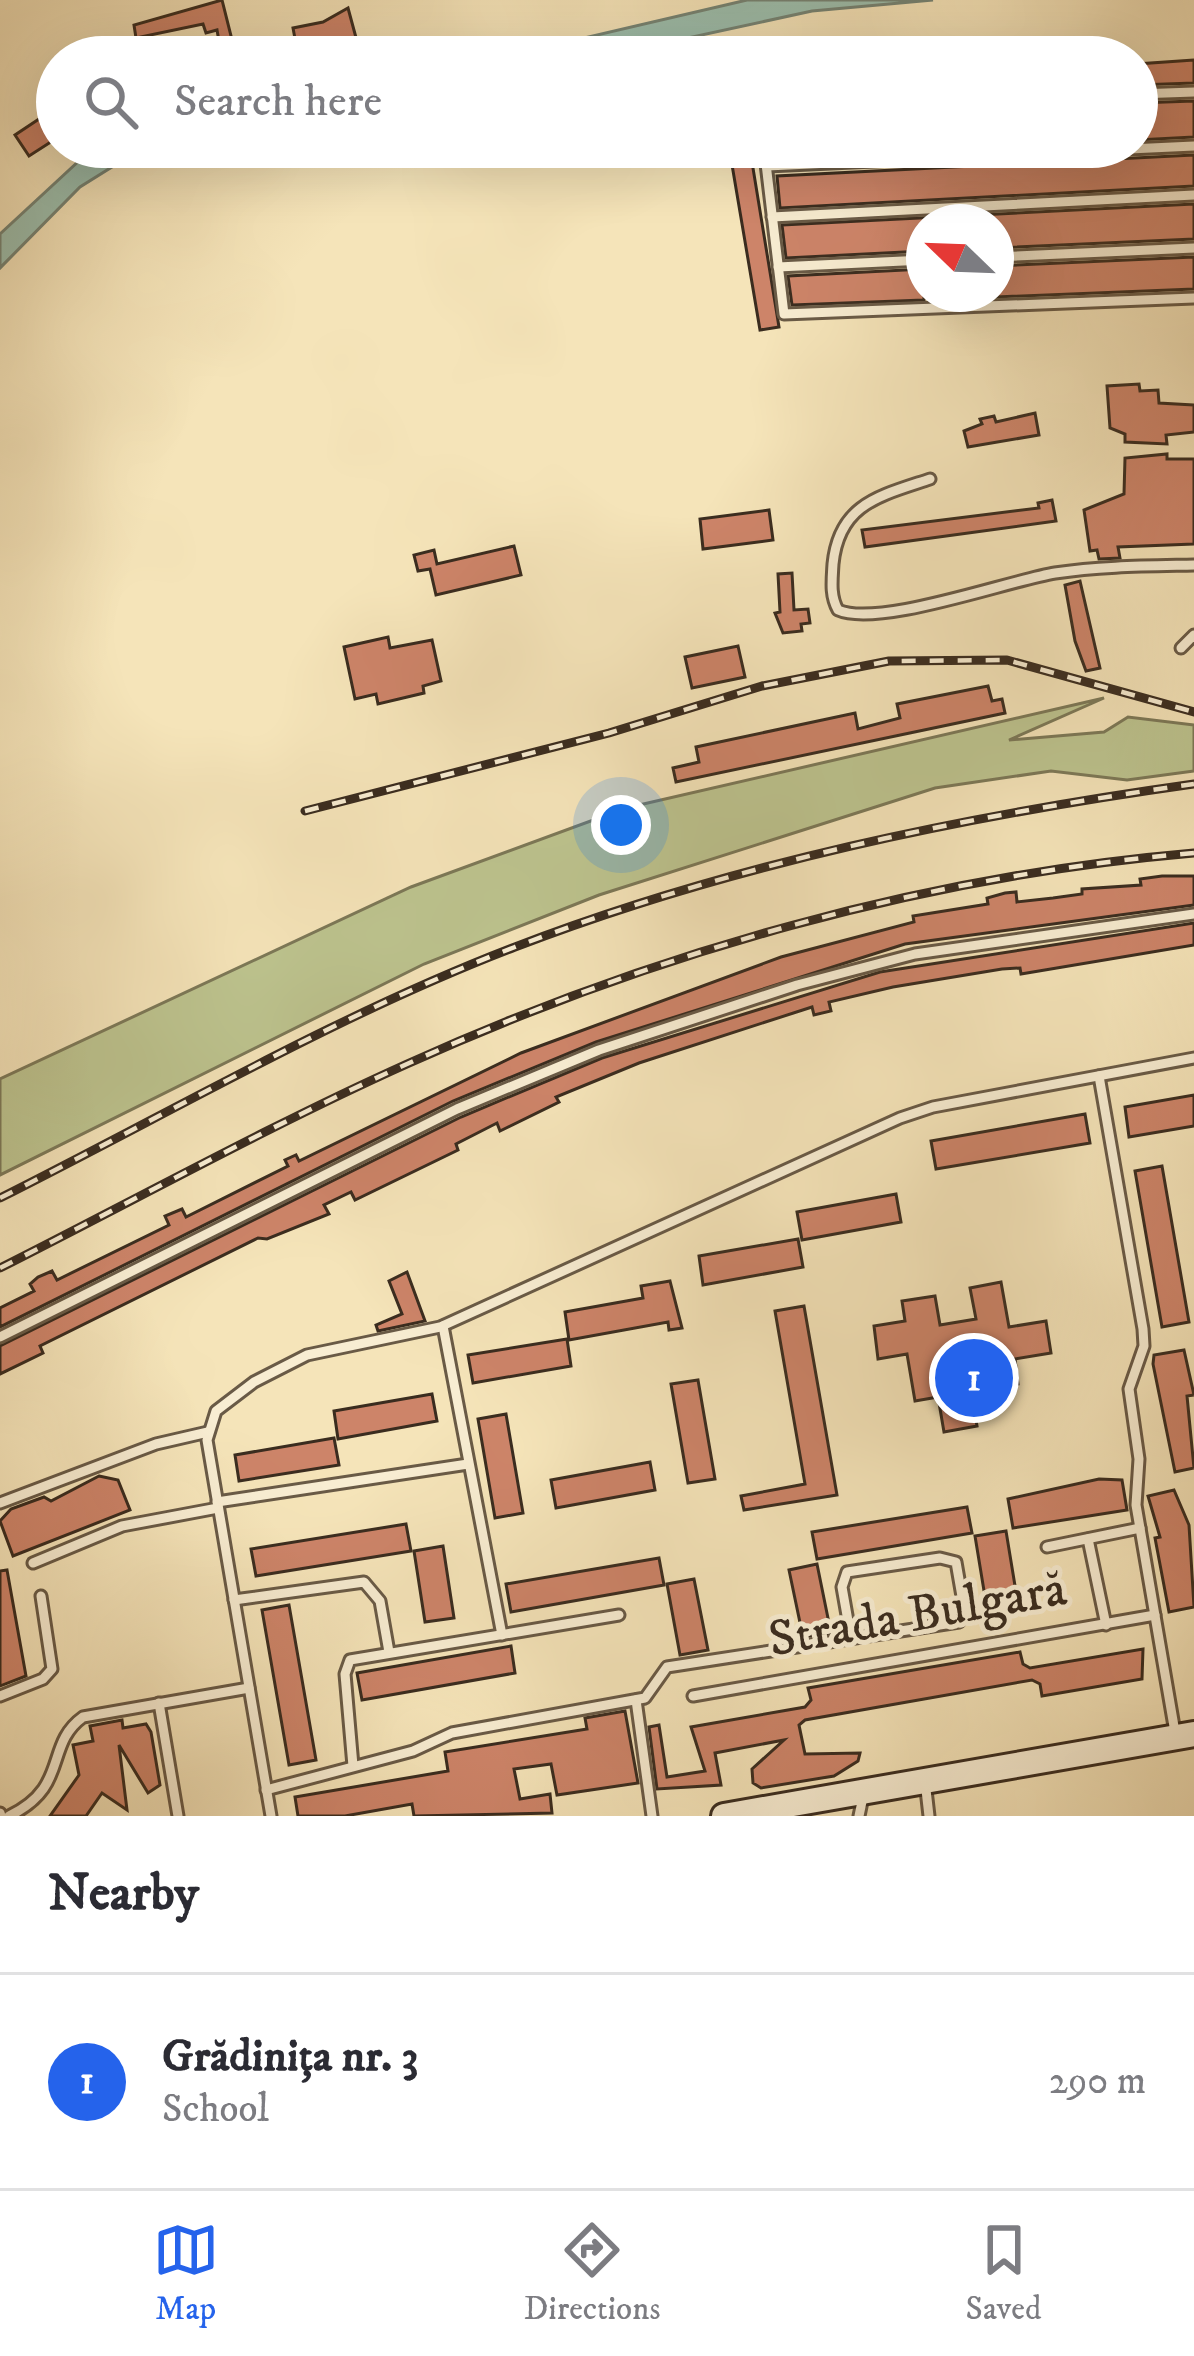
<!DOCTYPE html>
<html lang="en">
<head>
<meta charset="utf-8">
<style>
  body { margin:0; font-family:"IM FELL DW Pica",serif; background:#f2f2f3; color:#2b2b33 }
  .compass { position:absolute; left:906px; top:204px; width:108px; height:108px; border-radius:50%; background:#fff; box-shadow:0 12px 48px #0002; rotate:293deg }
  .you { position:absolute; left:621px; top:825px; width:42px; height:42px; margin:-30px; border:9px solid #fff; border-radius:50%; background:#1a73e8; box-shadow:0 0 0 18px #1a73e833 }
  .badge { display:grid; place-items:center; width:78px; height:78px; border-radius:50%; background:#2563eb; color:#fff; font-size:39px; font-weight:700 }
  .pin { position:absolute; translate:-50% -50%; border:6px solid #fff; box-shadow:0 3px 12px #0006 }
  .list { margin:0; padding:0; list-style:none }
  h2 { display:flex; justify-content:space-between; align-items:center; height:156px; margin:0; padding:0 48px; font-size:51px }
  h2 small { font-size:39px; font-weight:400; color:#7c7c81 }
  .list li { display:grid; grid-template-columns:78px 1fr auto; gap:36px; align-items:center; box-sizing:border-box; height:216px; padding:0 48px; border-top:3px solid #e1e1e2 }
  .list b { display:block; font-size:45px; white-space:nowrap }
  .list p { margin:0; font-size:39px; white-space:nowrap; color:#7c7c81 }
  .list em { font-size:39px; font-style:normal; color:#7c7c81 }
  .icon { flex:none; width:66px; height:66px; fill:none; stroke:currentColor; stroke-width:2; stroke-linecap:round; stroke-linejoin:round }
  .map { position:relative; flex:none; width:1194px; height:1816px; overflow:hidden }
  .search { position:absolute; background:#fff; box-shadow:0 12px 48px #0002; left:36px; right:36px; top:36px; height:132px; display:flex; align-items:center; gap:30px; box-sizing:border-box; padding:0 42px; border-radius:66px; color:#7c7c81; font-size:45px }
  .sheet { height:372px; background:#fff }
  nav { display:flex; justify-content:space-around; align-items:center; box-sizing:border-box; height:168px; border-top:3px solid #e1e1e2; background:#fff; font-size:33px; color:#7c7c81 }
  nav a { display:grid; justify-items:center; gap:6px }
  nav .on { color:#2563eb }
  .map>svg:first-child { display:block }
  .green { fill:#bdc48f; stroke:#7c7857; stroke-width:3 }
  .water { fill:#9cbfae; stroke:#758475; stroke-width:3 }
  .building { fill:#cd8469; stroke:#3a2c1f; stroke-width:3 }
  .lines { fill:none; stroke-linecap:round; stroke-linejoin:round }
  .lane-casing { stroke:#695a46; stroke-width:15 }
  .secondary-casing { stroke:#3a2c1f; stroke-width:30 }
  .lane { stroke:#f8edd2; stroke-width:9 }
  .secondary { stroke:#f8edd2; stroke-width:24 }
  .rail-casing { stroke:#3a2c1f; stroke-width:9 }
  .rail { stroke:#f8edd2; stroke-width:4.5; stroke-dasharray:14; stroke-linecap:butt }
  .labels { text-anchor:middle; stroke-width:10; stroke-linejoin:round; paint-order:stroke }
  .street-label { font-size:51px; fill:#3a2c1f; stroke:#f8edd2 }
</style>
</head>
<body>
<div class="map">
<svg width="1194" height="1816" viewBox="0 0 1194 1816">
  <rect width="100%" height="100%" fill="#f5e4b9"/>
  <filter id="stains"><feTurbulence type="fractalNoise" baseFrequency=".00167" numOctaves="4"/><feColorMatrix values="0 0 0 0 .2 0 0 0 0 .09 0 0 0 0 .02 0 0 0 .5 -.17"/></filter>
  <radialGradient id="worn" r=".72"><stop offset=".6" stop-color="#630" stop-opacity="0"/><stop offset="1" stop-color="#630" stop-opacity=".3"/></radialGradient>
  <polygon class="green" points="1104,698 1009,740 1104,732 1128,717 1194,725 1194,771 1127,780 1051,771 935,788 599,895 424,964 0,1175 0,1079 411,887 626,808"/>
  <g class="water">
    <polygon points="747,0 933,0 812,11 600,57 503,57"/>
    <polygon points="94,147 144,147 80,187 0,268 0,234"/>
  </g>
  <g class="building">
    <polygon points="222,0 233,44 220,47 217,30 206,33 203,24 136,38 134,25"/>
    <polygon points="348,8 358,45 352,50 329,55 322,39 296,44 293,28 323,22"/>
    <polygon points="1194,60 1194,83 1137,85 1137,64"/>
    <polygon points="1194,101 1194,137 1137,140 1137,103"/>
    <polygon points="57,107 57,138 29,156 15,135"/>
    <polygon points="729,147 755,147 757,161 752,162 779,327 760,330"/>
    <polygon points="773,147 980,147 774,157"/>
    <polygon points="1194,155 1194,186 780,208 777,176"/>
    <polygon points="1194,204 1194,239 996,248 996,222 924,222 924,251 786,258 782,225"/>
    <polygon points="1194,257 1194,289 996,297 996,266"/>
    <polygon points="924,269 924,300 792,305 788,276"/>
    <polygon points="1139,384 1140,391 1158,390 1159,403 1194,405 1194,432 1166,435 1167,444 1125,442 1125,434 1110,428 1107,386"/>
    <polygon points="1035,413 1039,435 968,447 964,431 982,424 980,419 994,416 996,422"/>
    <polygon points="1167,454 1167,459 1194,459 1194,544 1118,547 1120,558 1099,559 1097,550 1090,551 1084,510 1124,494 1125,458"/>
    <polygon points="1052,500 1056,521 865,547 862,530 1039,508 1038,503"/>
    <polygon points="769,510 773,540 703,549 700,519"/>
    <polygon points="514,546 521,575 436,595 430,569 418,571 414,555 434,550 437,564"/>
    <polygon points="792,573 794,610 808,609 810,623 801,624 802,631 783,633 775,613 780,612 778,574"/>
    <polygon points="1080,581 1100,668 1086,671 1075,641 1065,585"/>
    <polygon points="388,637 390,648 432,640 441,681 423,686 424,693 378,704 376,694 355,699 344,647"/>
    <polygon points="738,646 745,677 692,688 685,657"/>
    <polygon points="988,686 992,701 1002,699 1005,713 676,782 673,768 699,762 696,747 855,713 858,729 900,718 897,704"/>
    <polygon points="1162,876 1194,876 1194,905 905,944 596,1042 453,1101 0,1327 0,1308 34,1291 30,1284 38,1277 52,1271 57,1280 169,1225 165,1216 182,1209 186,1217 288,1166 285,1160 296,1155 299,1161 521,1053 781,957 914,922 913,916 988,904 987,898 1005,893 1016,892 1017,902 1053,898 1082,894 1082,889 1141,885 1140,879"/>
    <polygon points="1194,923 1194,945 1021,974 1020,968 1002,969 893,987 829,1002 831,1011 814,1015 812,1007 639,1063 556,1097 559,1102 500,1131 497,1123 456,1144 458,1150 355,1200 351,1192 324,1205 329,1214 267,1239 258,1238 40,1346 43,1353 0,1374 0,1346 461,1117 602,1058 880,972"/>
    <polygon points="1194,1095 1194,1126 1129,1137 1125,1107"/>
    <polygon points="1085,1114 1090,1143 936,1169 931,1141"/>
    <polygon points="1162,1166 1189,1322 1162,1327 1135,1171"/>
    <polygon points="896,1194 901,1222 802,1240 797,1212"/>
    <polygon points="798,1239 803,1267 703,1285 699,1256"/>
    <polygon points="407,1272 425,1321 378,1331 376,1325 402,1314 389,1281"/>
    <polygon points="670,1281 682,1328 669,1330 668,1322 569,1340 565,1312 643,1298 641,1286"/>
    <polygon points="1001,1282 1009,1327 1046,1321 1051,1353 1015,1359 1018,1384 988,1389 982,1355 946,1362 951,1392 972,1397 977,1426 944,1432 938,1397 915,1401 907,1354 878,1359 874,1326 905,1321 902,1301 935,1296 940,1325 976,1319 970,1288"/>
    <polygon points="804,1306 837,1495 744,1510 741,1496 805,1484 775,1311"/>
    <polygon points="567,1339 571,1366 473,1383 468,1355"/>
    <polygon points="1184,1350 1194,1395 1187,1396 1194,1468 1175,1472 1153,1364 1154,1355"/>
    <polygon points="698,1380 715,1479 688,1483 671,1384"/>
    <polygon points="432,1394 437,1421 338,1439 334,1411"/>
    <polygon points="506,1414 523,1513 495,1518 478,1419"/>
    <polygon points="334,1438 339,1465 239,1481 235,1455"/>
    <polygon points="650,1462 655,1490 556,1508 551,1480"/>
    <polygon points="99,1476 118,1480 130,1510 13,1556 0,1521 11,1509 44,1497 51,1501"/>
    <polygon points="1099,1479 1122,1480 1127,1510 1013,1528 1008,1499"/>
    <polygon points="1174,1490 1189,1525 1194,1607 1169,1612 1155,1538 1160,1537 1148,1496"/>
    <polygon points="967,1507 972,1533 817,1559 812,1532"/>
    <polygon points="406,1524 411,1551 256,1576 251,1549"/>
    <polygon points="1006,1531 1018,1604 987,1609 975,1536"/>
    <polygon points="443,1546 454,1618 425,1622 414,1551"/>
    <polygon points="659,1558 664,1585 511,1612 506,1584"/>
    <polygon points="817,1564 831,1633 803,1637 789,1570"/>
    <polygon points="7,1570 26,1676 0,1686 0,1571"/>
    <polygon points="694,1579 708,1650 680,1655 667,1584"/>
    <polygon points="289,1605 316,1760 289,1765 262,1610"/>
    <polygon points="511,1646 515,1673 362,1700 357,1673"/>
    <polygon points="1143,1649 1142,1679 1042,1696 1040,1684 1032,1680 805,1720 799,1725 805,1754 860,1753 858,1761 834,1776 761,1788 753,1783 752,1769 784,1740 715,1753 721,1785 657,1789 649,1727 659,1725 667,1777 705,1771 691,1727 805,1707 811,1700 808,1688 1020,1652 1023,1664 1030,1668"/>
    <polygon points="625,1711 638,1783 557,1795 551,1764 514,1769 520,1799 550,1794 552,1813 414,1816 412,1804 345,1816 298,1816 295,1797 448,1771 445,1752 587,1729 585,1718"/>
    <polygon points="122,1720 123,1728 146,1724 151,1732 160,1785 148,1793 119,1745 127,1810 102,1793 86,1816 50,1816 79,1775 73,1745 93,1741 90,1726"/>
  </g>
  <g class="lines">
    <g class="lane-casing">
      <g id="lane">
        <polyline points="1137,94 1194,92"/>
        <polyline points="764,147 784,314 1194,298"/>
        <polyline points="767,166 1194,146"/>
        <polyline points="772,217 1194,195"/>
        <polyline points="996,257 1194,248"/>
        <polyline points="778,267 924,260"/>
        <path d="M930,479C879,496 839,504 833,564C832,581 830,596 838,610C878,628 1007,581 1055,573C1101,566 1148,566 1194,565"/>
        <polyline points="1181,648 1194,635"/>
        <polyline points="1099,1076 1143,1329 1144,1346 1129,1389 1139,1459 1136,1505 1176,1738"/>
        <polyline points="443,1326 502,1635"/>
        <polyline points="0,1337 457,1109 599,1050 797,985 915,954 1194,914"/>
        <polyline points="217,1502 468,1464"/>
        <polyline points="0,1503 156,1444 208,1432"/>
        <polyline points="1088,1539 1106,1625"/>
        <polyline points="1047,1547 1140,1528"/>
        <polyline points="33,1563 122,1526 218,1508"/>
        <polyline points="234,1600 364,1582 380,1601 389,1652"/>
        <polyline points="0,1696 43,1679 52,1669 41,1596"/>
        <polyline points="693,1696 1155,1615"/>
        <polyline points="636,1700 652,1816"/>
        <polyline points="159,1703 178,1816"/>
        <polyline points="353,1766 345,1674 350,1660 619,1615"/>
        <polyline points="925,1781 929,1816"/>
        <polyline points="266,1790 413,1751 452,1733 645,1698 667,1667 959,1622 964,1608 956,1562 940,1558 847,1572 842,1587 851,1638"/>
        <polyline points="0,1813 1,1816"/>
        <path d="M9,1816C70,1787 44,1745 83,1717L249,1688"/>
        <polyline points="271,1816 207,1440 216,1411 254,1382 307,1355 440,1327 900,1118 933,1107 1194,1058"/>
        <polyline points="859,1816 864,1792"/>
      </g>
    </g>
    <g class="secondary-casing">
      <polyline id="secondary" points="724,1816 1194,1734"/>
    </g>
    <use href="#lane" class="lane"/>
    <use href="#secondary" class="secondary"/>
    <g class="rail-casing">
      <g id="rail">
        <polyline points="305,811 609,733 762,686 889,661 1007,660 1194,712"/>
        <path d="M0,1198C170,1113 337,1015 515,947C731,864 965,816 1194,784"/>
        <path d="M0,1268C135,1200 269,1126 407,1064C653,953 924,876 1194,853"/>
      </g>
    </g>
    <use href="#rail" class="rail"/>
  </g>
  <g class="labels">
    <g class="street-label">
      <text transform="translate(917 1612) rotate(-10)" y="18">Strada Bulgară</text>
    </g>
  </g>
  <rect width="100%" height="100%" filter="url(#stains)"/>
  <rect width="100%" height="100%" fill="url(#worn)"/>
</svg>
<svg class="compass" viewBox="-18 -18 36 36"><path d="M0-13l5 13h-10z" fill="#e53935"/><path d="M0 13l5-13h-10z" fill="#7c7c81"/></svg>
<div class="you"></div>
<div class="pin badge" style="left:974px;top:1378px">1</div>
<div class="search"><svg class="icon" aria-label="search" viewBox="0 0 24 24"><circle cx="10" cy="10" r="6"/><path d="M15 15l6 6"/></svg>Search here</div>
</div>
<section class="sheet">
<h2>Nearby<small></small></h2>
<ul class="list">
<li><span class="badge">1</span><div><b>Grădinița nr. 3</b><p>School</p></div><em>290 m</em></li>
</ul>
</section>
<nav>
<a class="on"><svg class="icon" aria-label="map" viewBox="0 0 24 24"><path d="M3 6l6-2 6 2 6-2v14l-6 2-6-2-6 2zM9 4v14M15 6v14"/></svg>Map</a>
<a><svg class="icon" aria-label="directions" viewBox="0 0 24 24"><path d="M12 3l9 9-9 9-9-9zM9 14v-3h6M13 9l2 2-2 2"/></svg>Directions</a>
<a><svg class="icon" aria-label="saved" viewBox="0 0 24 24"><path d="M7 4h10v16l-5-4-5 4z"/></svg>Saved</a>
</nav>
</body>
</html>
